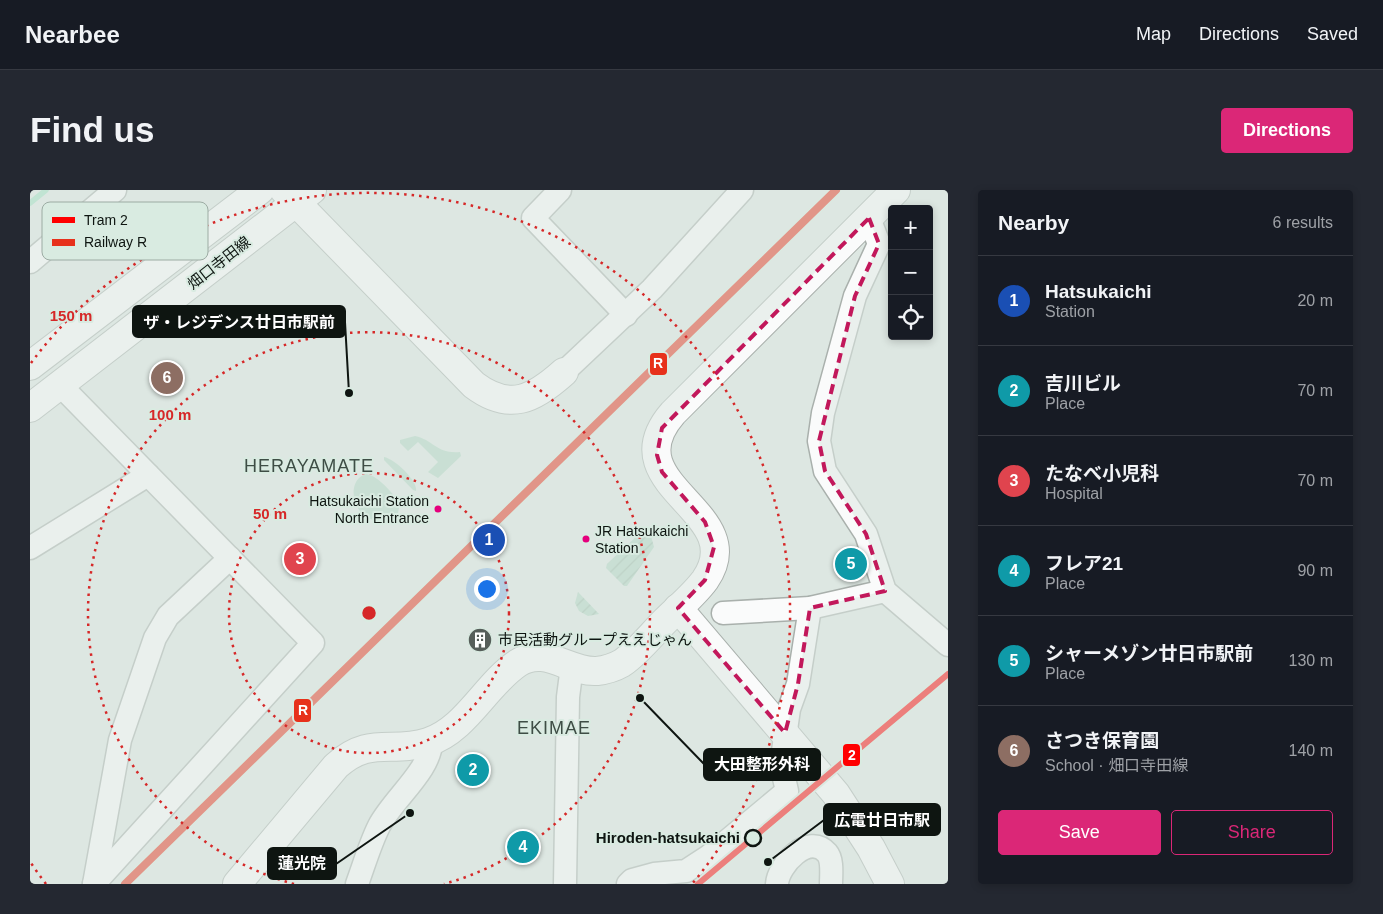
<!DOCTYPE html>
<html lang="en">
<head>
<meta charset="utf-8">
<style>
  body { margin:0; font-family:Helvetica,"Noto Sans JP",sans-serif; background:#242831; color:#f1f3f6 }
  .controls { position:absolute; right:15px; top:15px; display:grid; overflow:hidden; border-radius:5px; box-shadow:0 2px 8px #0003 }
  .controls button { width:45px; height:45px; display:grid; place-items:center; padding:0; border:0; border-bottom:1px solid #363941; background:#171b24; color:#f1f3f6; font:25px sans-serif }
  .you { position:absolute; left:456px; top:398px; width:18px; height:18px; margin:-12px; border:4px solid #fff; border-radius:50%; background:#1a73e8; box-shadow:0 0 0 8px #1a73e833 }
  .badge { display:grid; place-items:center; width:32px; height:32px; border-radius:50%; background:#db2777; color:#fff; font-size:16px; font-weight:700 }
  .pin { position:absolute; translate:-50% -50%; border:2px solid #fff; box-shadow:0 1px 5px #0006 }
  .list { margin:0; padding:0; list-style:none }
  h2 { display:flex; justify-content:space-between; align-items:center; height:65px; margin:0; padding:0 20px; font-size:21px }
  h2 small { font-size:16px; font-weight:400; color:#9ea1a6 }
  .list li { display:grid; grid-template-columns:32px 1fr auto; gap:15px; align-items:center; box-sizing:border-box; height:90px; padding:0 20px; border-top:1px solid #363941 }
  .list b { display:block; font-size:19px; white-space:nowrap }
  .list p { margin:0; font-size:16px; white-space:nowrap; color:#9ea1a6 }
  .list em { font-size:16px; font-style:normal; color:#9ea1a6 }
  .actions { display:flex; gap:10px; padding:15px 20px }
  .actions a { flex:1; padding:11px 0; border:1px solid #db2777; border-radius:5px; text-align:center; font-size:18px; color:#db2777 }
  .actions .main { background:#db2777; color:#fff }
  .icon { flex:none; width:28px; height:28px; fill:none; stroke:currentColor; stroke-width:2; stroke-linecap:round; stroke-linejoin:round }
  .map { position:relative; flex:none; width:918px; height:694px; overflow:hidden; border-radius:5px }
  header { display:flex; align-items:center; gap:30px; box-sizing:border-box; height:70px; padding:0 25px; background:#171b24; border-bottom:1px solid #363941 }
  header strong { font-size:24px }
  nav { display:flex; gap:28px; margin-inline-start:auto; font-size:18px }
  .intro { display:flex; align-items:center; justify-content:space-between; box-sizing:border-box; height:120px; padding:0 30px }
  h1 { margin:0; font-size:35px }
  .button { padding:12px 22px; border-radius:5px; background:#db2777; color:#fff; font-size:18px; font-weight:700 }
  main { display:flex; gap:30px; padding:0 30px }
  aside { flex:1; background:#171b24; border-radius:5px; box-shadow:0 2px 8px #0003 }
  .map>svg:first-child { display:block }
  .grass { fill:#b2d6c3 }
  .garden { fill:url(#garden-furrows) }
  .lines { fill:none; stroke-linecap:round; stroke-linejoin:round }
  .stream { stroke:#9fdfc0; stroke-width:5.5 }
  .minor-casing { stroke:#a9b0ac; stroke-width:25 }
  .tertiary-casing { stroke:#a9b0ac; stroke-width:30 }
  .secondary-casing { stroke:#a9b0ac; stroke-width:30 }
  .minor { stroke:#fafbfb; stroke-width:22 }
  .tertiary { stroke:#fafbfb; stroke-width:28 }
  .secondary { stroke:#fafbfb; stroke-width:28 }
  .rail-1-casing { stroke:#d9ebe1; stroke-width:11 }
  .rail-1 { stroke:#e7311b; stroke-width:8 }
  .tram-1-casing { stroke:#d9ebe1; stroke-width:10 }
  .tram-1 { stroke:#f00; stroke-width:6 }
  .marked { fill:none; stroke:#c2185b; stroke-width:4; stroke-dasharray:10 6; stroke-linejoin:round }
  .ring { fill:none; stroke:#d62828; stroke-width:2.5; stroke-dasharray:2.5 5 }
  .bus-dot { fill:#e5007d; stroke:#d9ebe1; stroke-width:2 }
  .stop-dot { fill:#d9ebe1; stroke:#0e1511; stroke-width:2.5 }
  .labels { text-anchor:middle; stroke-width:4; stroke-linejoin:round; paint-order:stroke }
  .bus-label { font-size:14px; fill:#0e1511; stroke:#d9ebe1; text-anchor:end }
  .street-label { font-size:15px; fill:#0e1511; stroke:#d9ebe1 }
  .poi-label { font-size:15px; fill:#0e1511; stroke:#d9ebe1; text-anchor:start }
  .stop-label { font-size:15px; font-weight:bold; fill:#0e1511; stroke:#d9ebe1; text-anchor:end }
  .quarter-label { font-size:18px; letter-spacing:1px; fill:#3e4d45; stroke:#d9ebe1 }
  .key { fill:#d9ebe1; stroke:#9caba3; stroke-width:1 }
  .key-label { font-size:14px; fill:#0e1511 }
  .centre { fill:#d62828; stroke:#d9ebe1; stroke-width:2.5 }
  .ring-label { font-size:15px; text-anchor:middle; font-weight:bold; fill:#d62828; stroke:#d9ebe1; stroke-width:4; stroke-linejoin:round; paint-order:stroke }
  .leader { fill:none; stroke:#0e1511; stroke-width:2 }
  .callout-dot { fill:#0e1511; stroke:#d9ebe1; stroke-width:2 }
  .callout { fill:#0e1511; stroke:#0e1511; stroke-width:2 }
  .callout-label { font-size:16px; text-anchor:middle; font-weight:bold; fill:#fff }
  .line-badge { stroke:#d9ebe1; stroke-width:2 }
  .badge-label { font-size:14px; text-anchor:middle; font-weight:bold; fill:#fff }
</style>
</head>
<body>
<header>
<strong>Nearbee</strong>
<nav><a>Map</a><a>Directions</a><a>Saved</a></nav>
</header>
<div class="intro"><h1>Find us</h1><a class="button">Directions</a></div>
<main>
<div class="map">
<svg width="918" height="694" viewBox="0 0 918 694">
  <defs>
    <pattern id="garden-furrows" width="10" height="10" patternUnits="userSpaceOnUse" patternTransform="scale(1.25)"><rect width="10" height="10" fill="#b2d6c3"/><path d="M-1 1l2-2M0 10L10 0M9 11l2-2" fill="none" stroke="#98b7a6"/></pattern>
  </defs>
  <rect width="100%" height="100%" fill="#dde7e2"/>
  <g class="grass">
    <path d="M385,246C404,250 406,264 430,262L431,266L408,288L398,282L408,272L388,252L378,261L370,253V250Z"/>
    <path d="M354,267C365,269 388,291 386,301L383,300L354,270Z"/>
    <path d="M336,284C349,286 362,303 370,313L368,323C329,351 309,292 336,284Z"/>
  </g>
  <g class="garden">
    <polygon points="609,344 621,346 624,357 597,396 594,396 576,378 577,374"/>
    <polygon points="548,402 569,424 558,426 549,421 545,413"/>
  </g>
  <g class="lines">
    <polyline class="stream" points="0,13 16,0"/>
    <g class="minor-casing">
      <g id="minor">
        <polyline points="530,0 503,28 596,125"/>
        <polyline points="839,28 849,54 825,106 793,223 789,251 795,281 836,344 855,401 918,455"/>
        <polyline points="0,72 85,0"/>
        <polyline points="534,182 622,99 712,0"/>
        <polyline points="31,196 283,453 64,694"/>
        <polyline points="0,358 118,285"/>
        <polyline points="693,423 780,418 855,401"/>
        <polyline points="64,694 90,550 125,448 138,426 200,368"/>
        <path d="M327,694C334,675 340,654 349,636C363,609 402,579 401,551"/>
        <polyline points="535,694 538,507 542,476"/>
        <polyline points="598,694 602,690 624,684 656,681 679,666 757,601 751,575 759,519 768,494 780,418"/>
        <path d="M747,694C748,675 779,642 797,663C803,670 801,685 801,694"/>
      </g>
    </g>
    <g class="tertiary-casing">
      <g id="tertiary">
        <path d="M254,0L444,195C480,222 504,209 534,182"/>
        <polyline points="0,176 230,0"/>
        <polyline points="0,218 282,0"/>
        <path d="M207,694L306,576C340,545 361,564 398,552C436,540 456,494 488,473C516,455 539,483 567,481C576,480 585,477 592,473C608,462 622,444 635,431C648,418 664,405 675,390C723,321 579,296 643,223L866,0"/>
      </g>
    </g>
    <g class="secondary-casing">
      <polyline id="secondary" points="648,418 806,604 841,658 860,694"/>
    </g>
    <use href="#minor" class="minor"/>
    <use href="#tertiary" class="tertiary"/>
    <use href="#secondary" class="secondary"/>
    <g class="rail-1-casing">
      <polyline id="rail-1" points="95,694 806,0"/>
    </g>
    <use href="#rail-1" class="rail-1"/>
    <g class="tram-1-casing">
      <polyline id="tram-1" points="668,694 918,484"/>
    </g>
    <use href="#tram-1" class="tram-1"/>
  </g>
  <path d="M0 0H918V694H0ZM839,28L849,54L825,106L789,251L795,281L836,344L855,401L780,418L768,494L755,543L648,418L675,390L684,357L675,332L632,282L627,265L632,238Z" fill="#dde7e2" fill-opacity=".55" fill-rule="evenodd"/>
  <path class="marked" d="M839,28L849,54L825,106L789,251L795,281L836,344L855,401L780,418L768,494L755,543L648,418L675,390L684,357L675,332L632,282L627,265L632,238Z"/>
  <g class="ring">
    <circle cx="339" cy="423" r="140"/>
    <path d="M264 694A281 281 0 1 1 414 694"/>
    <path d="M16 694A421 421 0 0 1 1 673M1 173A421 421 0 1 1 662 694"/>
  </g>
  <defs>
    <g id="building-disc" transform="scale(1.25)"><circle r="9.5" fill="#565e5a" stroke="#d9ebe1"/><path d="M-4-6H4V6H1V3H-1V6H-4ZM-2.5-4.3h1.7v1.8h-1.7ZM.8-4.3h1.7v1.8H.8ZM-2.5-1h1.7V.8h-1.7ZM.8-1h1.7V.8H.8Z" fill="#fff"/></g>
  </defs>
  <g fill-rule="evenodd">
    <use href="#building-disc" x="450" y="450"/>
  </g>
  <g class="bus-dot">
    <circle cx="408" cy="319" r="4.5"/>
    <circle cx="556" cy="349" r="4.5"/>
  </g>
  <circle class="stop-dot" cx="723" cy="648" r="8"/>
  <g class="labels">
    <g class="bus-label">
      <text x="399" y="316">Hatsukaichi Station<tspan x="399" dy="17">North Entrance</tspan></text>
      <text x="565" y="346" text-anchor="start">JR Hatsukaichi<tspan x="565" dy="17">Station</tspan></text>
    </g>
    <g class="street-label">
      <text transform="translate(189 73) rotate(-38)" y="5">畑口寺田線</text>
    </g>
    <g class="poi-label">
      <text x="468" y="455">市民活動グループええじゃん</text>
    </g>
    <g class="stop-label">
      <text x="710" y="653">Hiroden-hatsukaichi</text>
    </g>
    <g class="quarter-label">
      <text x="279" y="282">HERAYAMATE</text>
      <text x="524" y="544">EKIMAE</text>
    </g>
  </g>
  <rect x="12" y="12" width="166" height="58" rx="8" class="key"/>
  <rect x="22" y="27" width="23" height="6" fill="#f00"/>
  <rect x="22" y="49" width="23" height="7" fill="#e7311b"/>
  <g class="key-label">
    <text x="54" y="35">Tram 2</text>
    <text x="54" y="57">Railway R</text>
  </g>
  <circle cx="339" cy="423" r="8" class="centre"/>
  <g class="ring-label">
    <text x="41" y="131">150 m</text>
    <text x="140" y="230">100 m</text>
    <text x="240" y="329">50 m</text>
  </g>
  <path class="leader" d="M319 203L315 132M610 508L674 574M738 672L794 630M380 623L306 674"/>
  <g class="callout-dot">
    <circle cx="319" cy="203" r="5"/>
    <circle cx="610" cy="508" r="5"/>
    <circle cx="738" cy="672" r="5"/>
    <circle cx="380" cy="623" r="5"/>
  </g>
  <g class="callout">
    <rect x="103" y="116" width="212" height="31" rx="5"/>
    <rect x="674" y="559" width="116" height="31" rx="5"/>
    <rect x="794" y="614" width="116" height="31" rx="5"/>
    <rect x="238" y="658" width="68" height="31" rx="5"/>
  </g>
  <g class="callout-label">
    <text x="209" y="138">ザ・レジデンス廿日市駅前</text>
    <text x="732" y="580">大田整形外科</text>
    <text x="852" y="636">広電廿日市駅</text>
    <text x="272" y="679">蓮光院</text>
  </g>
  <g class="line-badge">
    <rect x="619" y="162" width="19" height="24" rx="5" fill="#e7311b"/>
    <rect x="263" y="508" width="19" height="25" rx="5" fill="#e7311b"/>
    <rect x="812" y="553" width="19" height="24" rx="5" fill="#f00"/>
  </g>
  <g class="badge-label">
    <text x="628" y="178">R</text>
    <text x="273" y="525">R</text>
    <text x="822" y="570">2</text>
  </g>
</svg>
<div class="controls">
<button>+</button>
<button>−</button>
<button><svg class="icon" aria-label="locate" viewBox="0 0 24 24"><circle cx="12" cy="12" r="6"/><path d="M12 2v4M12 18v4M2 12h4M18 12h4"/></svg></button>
</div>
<div class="you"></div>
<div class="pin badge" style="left:459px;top:350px;background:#1a4fb4">1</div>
<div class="pin badge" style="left:443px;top:580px;background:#0f9aa8">2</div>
<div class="pin badge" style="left:270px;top:369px;background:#e0444e">3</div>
<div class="pin badge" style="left:493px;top:657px;background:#0f9aa8">4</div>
<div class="pin badge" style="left:821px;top:374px;background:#0f9aa8">5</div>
<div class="pin badge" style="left:137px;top:188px;background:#8d6e63">6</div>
</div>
<aside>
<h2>Nearby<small>6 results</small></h2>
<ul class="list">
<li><span class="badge" style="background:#1a4fb4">1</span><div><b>Hatsukaichi</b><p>Station</p></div><em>20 m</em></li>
<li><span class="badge" style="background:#0f9aa8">2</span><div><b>吉川ビル</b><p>Place</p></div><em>70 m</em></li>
<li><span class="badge" style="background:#e0444e">3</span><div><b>たなべ小児科</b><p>Hospital</p></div><em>70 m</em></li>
<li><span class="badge" style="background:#0f9aa8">4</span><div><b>フレア21</b><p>Place</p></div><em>90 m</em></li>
<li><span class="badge" style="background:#0f9aa8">5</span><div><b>シャーメゾン廿日市駅前</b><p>Place</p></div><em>130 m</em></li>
<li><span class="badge" style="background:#8d6e63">6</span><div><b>さつき保育園</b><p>School · 畑口寺田線</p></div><em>140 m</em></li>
</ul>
<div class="actions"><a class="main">Save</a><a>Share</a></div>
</aside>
</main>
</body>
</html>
